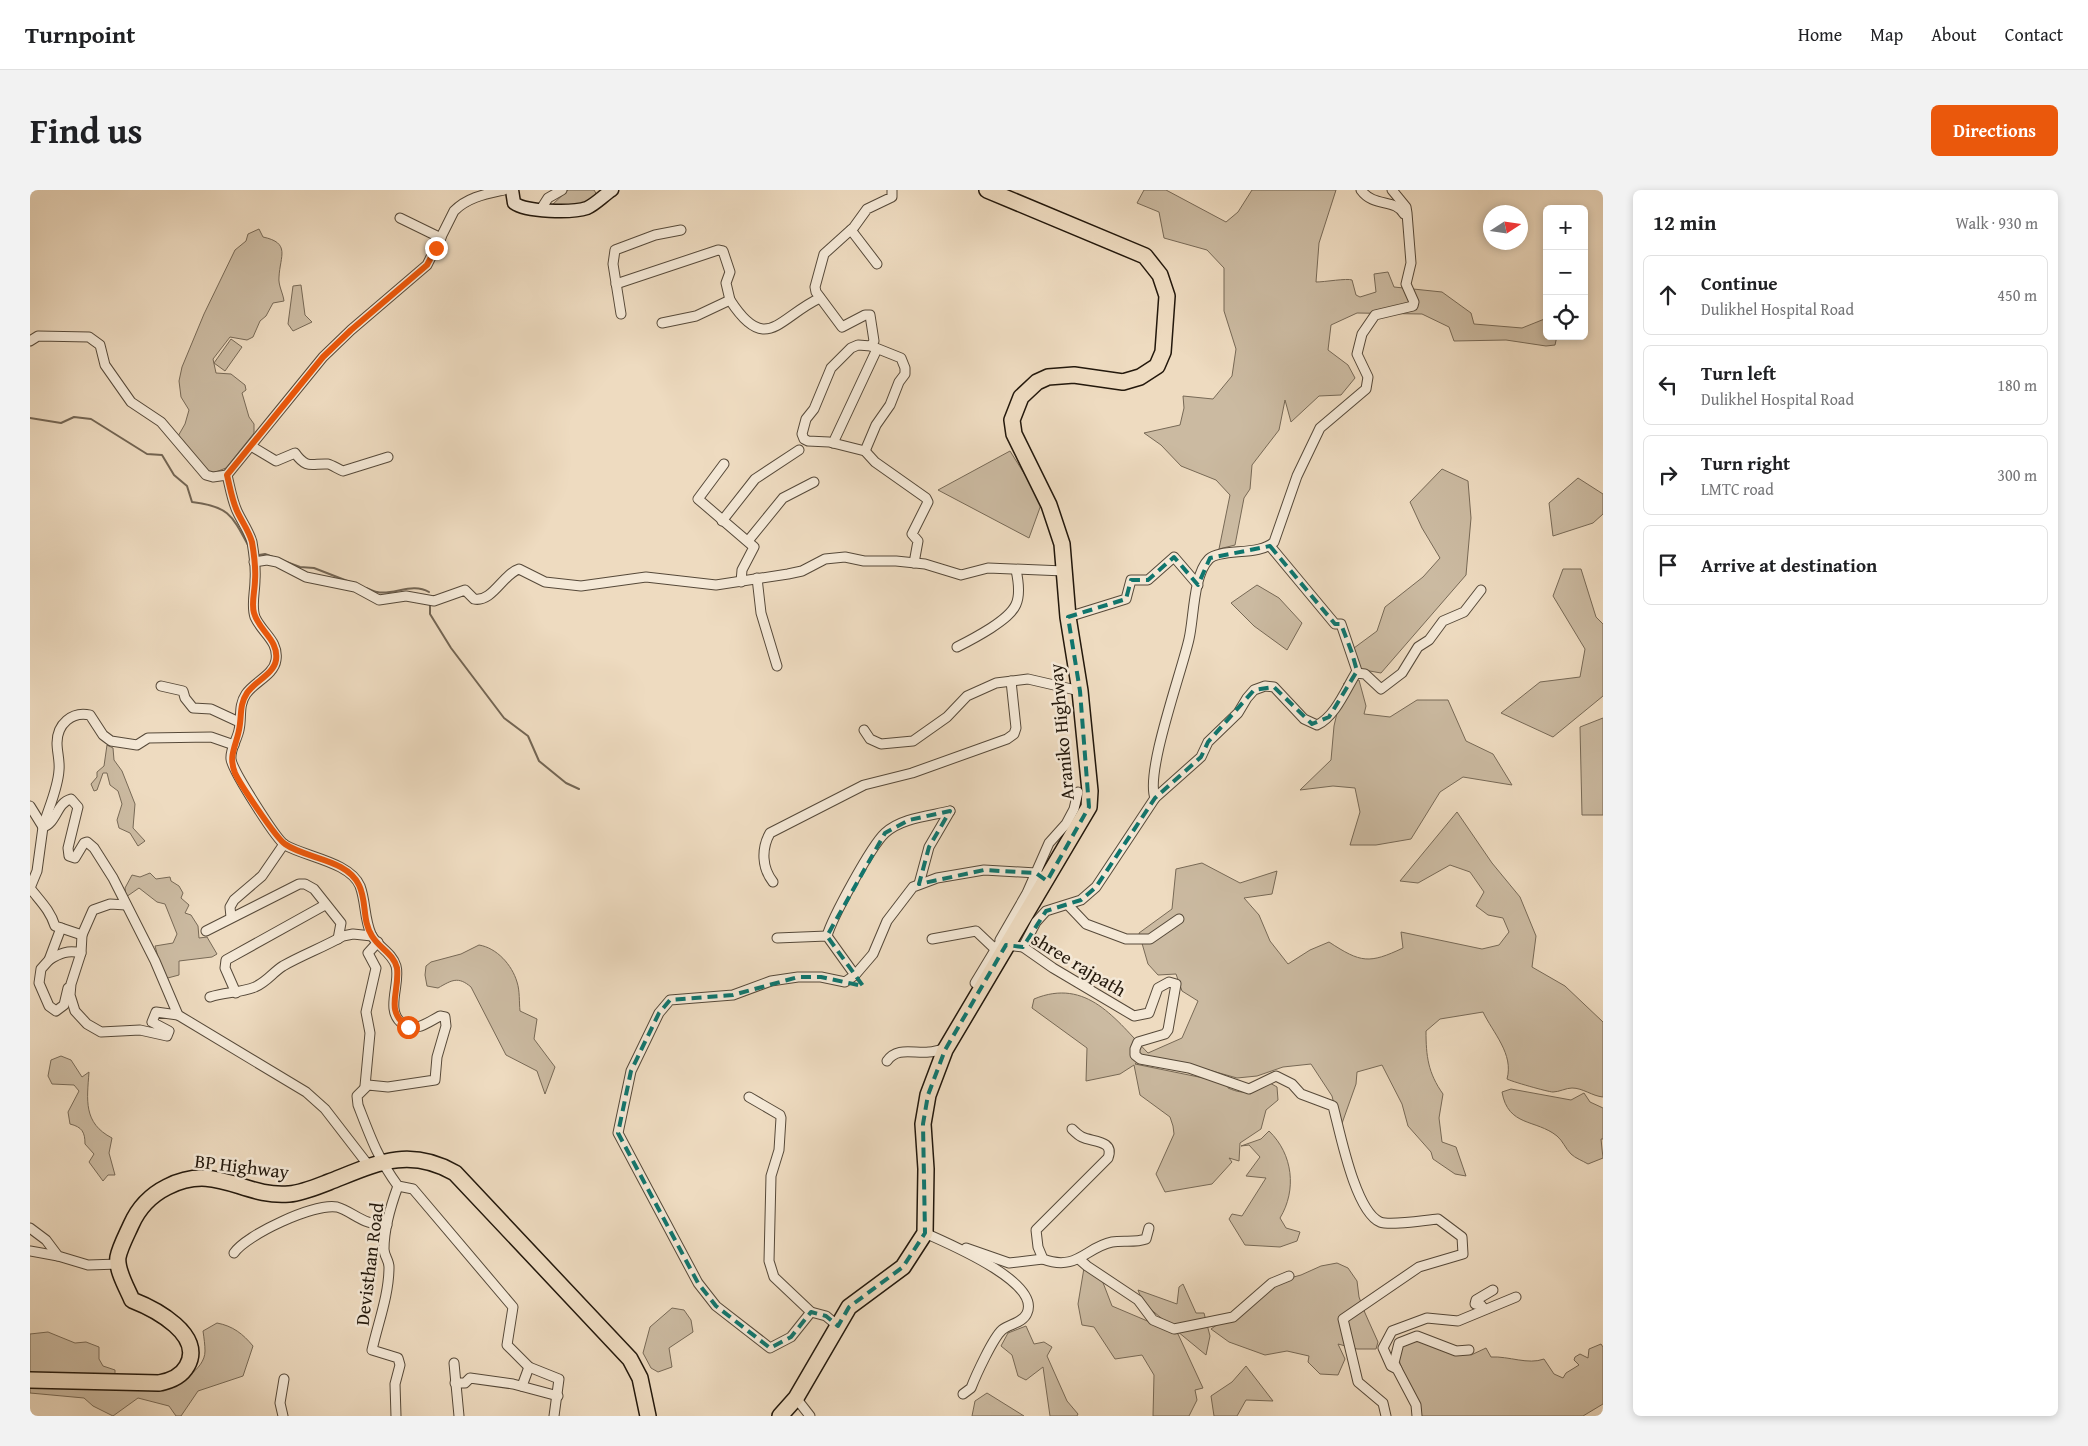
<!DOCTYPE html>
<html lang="en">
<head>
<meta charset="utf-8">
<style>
  body { margin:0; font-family:"Gentium Book Plus",serif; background:#f2f2f2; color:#202124 }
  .controls { position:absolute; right:15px; top:15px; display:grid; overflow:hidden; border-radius:8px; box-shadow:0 2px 8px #0003 }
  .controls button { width:45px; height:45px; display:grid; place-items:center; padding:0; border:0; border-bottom:1px solid #e0e0e0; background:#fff; color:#202124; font:25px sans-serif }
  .compass { position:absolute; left:1453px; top:15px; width:45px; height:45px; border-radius:50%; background:#fff; box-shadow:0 2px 8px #0003; rotate:78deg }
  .stop { position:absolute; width:15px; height:15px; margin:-11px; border:4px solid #ea580c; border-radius:50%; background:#fff }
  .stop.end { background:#ea580c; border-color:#fff; box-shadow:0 1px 5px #0008 }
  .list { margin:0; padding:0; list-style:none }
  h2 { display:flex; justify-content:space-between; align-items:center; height:65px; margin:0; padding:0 20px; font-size:21px }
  h2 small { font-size:16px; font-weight:400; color:#757577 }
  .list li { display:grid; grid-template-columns:32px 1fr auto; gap:15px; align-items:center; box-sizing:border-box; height:80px; margin:0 10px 10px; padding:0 10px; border:1px solid #e0e0e0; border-radius:8px }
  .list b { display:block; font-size:19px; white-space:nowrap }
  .list p { margin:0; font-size:16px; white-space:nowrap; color:#757577 }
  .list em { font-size:16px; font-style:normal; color:#757577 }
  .icon { flex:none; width:28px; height:28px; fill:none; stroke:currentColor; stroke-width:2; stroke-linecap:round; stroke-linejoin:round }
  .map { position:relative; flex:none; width:1573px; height:1226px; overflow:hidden; border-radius:8px }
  header { display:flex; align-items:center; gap:30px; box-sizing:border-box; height:70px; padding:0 25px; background:#fff; border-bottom:1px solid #e0e0e0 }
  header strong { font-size:24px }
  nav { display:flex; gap:28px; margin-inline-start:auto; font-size:18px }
  .intro { display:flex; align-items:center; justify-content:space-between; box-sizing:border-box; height:120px; padding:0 30px }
  h1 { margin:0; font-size:35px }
  .button { padding:12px 22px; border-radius:8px; background:#ea580c; color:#fff; font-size:18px; font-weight:700 }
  main { display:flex; gap:30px; padding:0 30px }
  aside { flex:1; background:#fff; border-radius:8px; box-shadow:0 2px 8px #0003 }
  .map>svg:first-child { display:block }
  .green { fill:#cbbaa1; stroke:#776956 }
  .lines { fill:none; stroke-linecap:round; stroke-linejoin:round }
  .stream { stroke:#736553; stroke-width:2 }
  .street-casing { stroke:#564939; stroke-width:11 }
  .secondary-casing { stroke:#23180c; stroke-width:15 }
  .highway-casing { stroke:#23180c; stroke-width:18 }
  .street { stroke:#f4e8d6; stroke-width:9 }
  .secondary { stroke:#f4e8d6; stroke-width:12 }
  .highway { stroke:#eedbc0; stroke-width:15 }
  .route { stroke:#ea580c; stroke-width:6 }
  .marked { fill:none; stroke:#0f766e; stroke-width:4; stroke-dasharray:10 6; stroke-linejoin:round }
  .labels { text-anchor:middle; stroke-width:5; stroke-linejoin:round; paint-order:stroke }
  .street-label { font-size:19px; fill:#23180c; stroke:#f4e8d6 }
</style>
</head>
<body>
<header>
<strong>Turnpoint</strong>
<nav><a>Home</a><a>Map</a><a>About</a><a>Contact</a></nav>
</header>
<div class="intro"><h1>Find us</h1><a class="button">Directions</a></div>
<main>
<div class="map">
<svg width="1573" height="1226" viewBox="0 0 1573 1226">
  <rect width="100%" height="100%" fill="#eedbc0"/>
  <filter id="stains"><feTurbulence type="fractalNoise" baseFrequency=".004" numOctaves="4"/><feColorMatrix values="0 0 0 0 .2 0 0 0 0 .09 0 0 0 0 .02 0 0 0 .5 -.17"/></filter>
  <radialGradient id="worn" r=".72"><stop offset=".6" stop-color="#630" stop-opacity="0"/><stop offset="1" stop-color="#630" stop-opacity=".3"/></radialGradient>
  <g class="green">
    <polygon points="538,0 564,0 567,5 550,15 522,15"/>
    <path d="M1114,0H1136L1196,32L1208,22L1222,0H1306L1289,53L1286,92C1295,92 1317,88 1322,90L1326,105L1330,107L1346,102L1344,84L1358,82L1364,97L1412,102L1441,123L1444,134L1492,138L1517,128V146H1527L1525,155L1516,156L1476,150L1424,151L1419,137L1392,124L1327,123L1301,135L1298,160L1318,175L1325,188L1311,205L1289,206L1261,232L1255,210L1249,240L1222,275L1220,299L1214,308L1205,355L1189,359L1200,305L1186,290L1151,276L1131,255L1114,243L1150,235L1154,218L1153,206L1183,209L1202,186L1206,159L1194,121V78L1177,60L1134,48L1129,22L1107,13Z"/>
    <path d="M229,39L233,47C261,53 250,66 249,87C248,95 253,103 254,111L243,113L236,126L230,131L223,147L217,150L200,147L183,169L186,183L201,184L215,195L216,200L212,203L219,227L224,234V243L196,278L183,283L178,281L147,248L155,234L159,220L151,207L149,191L152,177L174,124L205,60L216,51L218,44Z"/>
    <polygon points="271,95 275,125 282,132 263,141 258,134 263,96"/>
    <polygon points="201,149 212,157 195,181 184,173"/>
    <polygon points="980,261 1012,312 999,348 908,300"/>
    <polygon points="1412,279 1438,291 1441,328 1436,385 1351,483 1323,478 1324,458 1347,441 1355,417 1393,387 1410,368 1392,338 1380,312"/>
    <polygon points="1548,288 1573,304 1573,324 1563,333 1523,346 1519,313"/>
    <polygon points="1533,379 1551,379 1566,427 1573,434 1573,506 1523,547 1471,523 1510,492 1550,487 1555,459 1523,406"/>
    <polygon points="1227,395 1249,408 1272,433 1257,460 1224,436 1201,413"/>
    <polygon points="1329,490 1336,516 1334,524 1360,527 1387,510 1418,510 1436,551 1463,564 1482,595 1433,587 1410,602 1381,649 1346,655 1320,655 1330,622 1325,598 1303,596 1270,600 1301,570 1304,536 1314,493"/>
    <polygon points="1573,528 1573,625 1552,625 1550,537"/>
    <polygon points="77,555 83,558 84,570 92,581 105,614 103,638 115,651 108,656 100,643 89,638 87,630 92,614 88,601 80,595 77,583 73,583 67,600 64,601 61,594 67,587 67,582 74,576"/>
    <path d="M1427,622L1462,673L1490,707L1506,746L1502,777L1535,796L1573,832V907C1562,906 1553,898 1542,898C1536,898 1529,902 1523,902C1518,902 1480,891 1477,889C1484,864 1463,843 1453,822L1410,829L1396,841C1396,866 1398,883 1413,904L1409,928L1412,952L1426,957L1436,986L1425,984L1403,969L1401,962L1378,936L1372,914L1352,875L1327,882L1326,894L1310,939L1302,906L1281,874L1253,877L1227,886L1207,888L1161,875L1110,870L1105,874L1198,893V898C1216,906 1223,901 1240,893L1247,897L1248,910L1236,920L1231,939L1210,953L1209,971L1199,968L1202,972L1182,994L1135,1002L1126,984L1144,944L1143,936L1140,927L1110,905L1104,875L1090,884L1056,891L1057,858L1002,818L1004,809C1057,787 1086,830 1118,863L1152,848L1168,811L1152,801L1146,784L1128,785L1118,774L1109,743L1142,719L1146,679L1172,673L1210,693L1247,681L1242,704L1214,708L1229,725L1240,751L1258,774L1280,760L1299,752C1331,773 1339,774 1373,758L1371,742L1452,759L1469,755L1479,742L1473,728L1458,725L1446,716L1454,702L1440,682L1420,675L1388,693L1370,691Z"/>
    <polygon points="120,683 126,689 140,687 141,691 149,696 153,703 151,708 159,715 155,723 161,725 168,736 169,748 177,747 187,764 182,767 149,771 149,785 134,789 125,756 143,753 147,744 135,714 127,712 109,698 96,707 95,698 102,685 110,687"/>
    <path d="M449,755C467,758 482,775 487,792C490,801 489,812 490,821L507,829L504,849L525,877L515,904L507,881L476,865L441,797C428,786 422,790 408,798L397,796L395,785L396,776L401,772L431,764Z"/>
    <path d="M31,866L41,870L52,887L59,882C57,910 53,933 82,948L79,963L85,985H78L73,991L59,972L64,964L55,954C55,942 52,937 40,934L38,922L49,901L44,895L22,894L18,886L21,870Z"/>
    <path d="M1481,899L1541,910L1554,903L1560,912L1573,918V949H1571L1573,968L1558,974C1553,971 1545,968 1541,964C1535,958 1533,951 1527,946C1506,929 1478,937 1472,902Z"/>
    <path d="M1239,941C1263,964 1267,1000 1250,1028L1256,1038L1270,1042L1267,1051L1250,1057L1215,1055L1199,1029L1202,1024L1212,1026L1236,988L1216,986L1230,967L1219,955L1211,956L1231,949Z"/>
    <polygon points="1307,1073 1318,1078 1327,1091 1329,1107 1335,1123 1348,1152 1346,1159 1327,1159 1308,1154 1315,1169 1308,1185 1290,1184 1278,1172 1279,1166 1257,1161 1235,1165 1199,1152 1181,1139 1249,1091 1271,1085 1291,1076"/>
    <polygon points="1054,1078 1072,1090 1082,1116 1148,1144 1173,1198 1165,1200 1167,1210 1159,1226 1123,1226 1124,1185 1112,1165 1085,1169 1064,1137 1052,1135 1048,1114"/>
    <polygon points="1153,1094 1166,1123 1174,1123 1180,1146 1176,1165 1113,1113 1108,1100 1147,1114 1149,1097"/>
    <polygon points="642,1118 654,1120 661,1130 663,1142 639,1158 642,1177 628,1182 621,1178 613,1163 620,1137"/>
    <path d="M187,1133C203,1136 213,1144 223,1156L213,1186L168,1201L151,1226H146L139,1216L108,1208L83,1226L63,1216L54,1208L0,1203V1196H3L134,1201C148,1193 175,1180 175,1161C175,1155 174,1148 173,1141Z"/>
    <polygon points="996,1136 1004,1154 1014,1152 1022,1157 1017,1166 1037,1211 1048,1224 1047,1226 1020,1226 1013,1177 996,1190 988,1186 982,1165 971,1156 978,1143"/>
    <polygon points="18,1142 45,1153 56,1152 69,1157 69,1169 73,1176 85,1180 85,1185 0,1185 0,1144"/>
    <path d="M1384,1147L1441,1165L1456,1158L1461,1167C1479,1166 1498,1175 1514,1169L1524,1184L1533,1188L1536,1183L1549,1175L1544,1170L1545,1167L1550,1164L1558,1168L1559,1159L1571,1154L1573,1157V1214L1553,1226H1391C1382,1205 1365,1179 1370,1156Z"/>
    <polygon points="1216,1176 1243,1211 1216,1210 1207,1226 1184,1226 1181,1206 1202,1192"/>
    <polygon points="957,1203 994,1226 942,1226 945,1211"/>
  </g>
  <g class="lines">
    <g class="stream">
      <path d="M0,228L31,233L44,227L61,229L117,264L132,265L144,285L157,296L162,312C198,316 202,325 218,355"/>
      <polyline points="229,365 235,364 270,377 284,378 320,392"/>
      <path d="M336,398C339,399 344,402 347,402C363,406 382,392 399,402"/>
      <polyline points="400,414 400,424 421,458 474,528 498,546 509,571 536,593 549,599"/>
    </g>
    <g class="street-casing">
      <g id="street">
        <polyline points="862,0 862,7 837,19 824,37 794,64 785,97 786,102 812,137 835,125 840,125 844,151 841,156 828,155 821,158 801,178 784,219 776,229 772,244 774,249 778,251 799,252 835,261 845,272 896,308 898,312 882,344 888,351 884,373"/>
        <path d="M1331,0C1344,18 1365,8 1374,24"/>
        <polyline points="511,19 518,8 532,0"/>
        <polyline points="370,28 411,48"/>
        <polyline points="821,40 847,74"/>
        <polyline points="586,94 688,60 693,61 700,82 696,93 700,110"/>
        <polyline points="591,124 583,74 585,60 625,45 651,40"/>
        <path d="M632,133L666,126L700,110C736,166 749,127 790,108"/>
        <polyline points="0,151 8,146 59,147 70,155 75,175 101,212 131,232 176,285 183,287 197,285"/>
        <polyline points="803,253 847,159"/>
        <path d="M221,256L246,271L265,263C277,280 282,273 298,274C302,275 308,279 313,281L358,267"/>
        <polyline points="835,261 846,235 860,215 869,192 875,184 875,178 871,168 841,156"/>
        <polyline points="694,274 668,309 724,357 712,380 711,392"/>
        <path d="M197,285C200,297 202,310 207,321C212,332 219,341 222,352C224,364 226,378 225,390C225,402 221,416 225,427C232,443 249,451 246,470C244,485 224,492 216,504C208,516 212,527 209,540C207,550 200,559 201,569C202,580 246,649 255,655C276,667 320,672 330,696C336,712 334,728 341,744C346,756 362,762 366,776C371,794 354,821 373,834C386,843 398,832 410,826L415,827L416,836L407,867L405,890L358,897L338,895L327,906L328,915C340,946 348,969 368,996L383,999L483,1117L477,1155L499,1177L529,1189L524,1226"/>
        <path d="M197,285L293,167L321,140L397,75L424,21C438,7 456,4 474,0"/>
        <polyline points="692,331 725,289 769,260"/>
        <polyline points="718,351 753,308 784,292"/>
        <polyline points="1240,356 1305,434 1311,434 1327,481 1326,483"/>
        <path d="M224,372L237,370L247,372L276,387L325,397L349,410L376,406L404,411L435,400L444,409C462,413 473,384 489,379L515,392L551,396L616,387L686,395L758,384L772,381L795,369L815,367L834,371H866L895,374L931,385L958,378L1034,381"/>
        <polyline points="727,388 731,423 747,476"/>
        <polyline points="1038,427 1096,409 1101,390 1118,390 1144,367 1168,395"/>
        <path d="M927,457C939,451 950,445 961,438C987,421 993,412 986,380"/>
        <polyline points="131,496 153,501 155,508 163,518 181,519 209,532"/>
        <polyline points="834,540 840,549 851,554 883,551 917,527 937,506 966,493 998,489 1050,501"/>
        <path d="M1048,602L1044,619L1036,634L1019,653L997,703L970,750L976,755L993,757L1023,778L1104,826L1119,823L1128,798L1139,792L1146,794L1138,840L1135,844L1108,852L1105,859V865L1110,869L1159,878L1219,899L1246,886L1262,894L1271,904L1303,916C1310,942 1325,1021 1350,1032C1361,1036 1395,1030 1408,1029L1432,1047L1433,1064L1389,1077L1313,1129L1328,1192L1353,1213L1356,1226"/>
        <path d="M1125,608C1115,582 1152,481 1159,449C1164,428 1163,385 1179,369C1190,358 1230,366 1244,352L1267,286L1290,238L1336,199L1338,187L1327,164L1332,144L1345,125L1383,116L1384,112L1376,94L1381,73L1377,23L1376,17L1362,0"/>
        <polyline points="0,616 13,637"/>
        <path d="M13,637C18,619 28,599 29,580C30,571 27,562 27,553C27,534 42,521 60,525L73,545L81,551L107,555L118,548L181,547L204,555"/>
        <path d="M743,692C732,678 731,659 740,643L834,595L882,583L977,549L984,544L986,538L981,491"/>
        <polyline points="889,694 899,657 920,621"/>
        <path d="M0,698L7,681L13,637C27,633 26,613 41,609L48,617L38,658L39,666L45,668L54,653L57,652L64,658L83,688L125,771L148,825L276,902L295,919L339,976"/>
        <path d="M0,698C10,711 20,720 25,736L52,745"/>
        <polyline points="96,715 80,714 63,720 52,745 51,763 41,794 40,805 45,821 57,834 71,842 110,840 137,846 139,841 122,832 126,822 148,825"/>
        <polyline points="1038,715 1056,734 1096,749 1120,749 1149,729"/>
        <polyline points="201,727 200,717 204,710 232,686 254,654"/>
        <polyline points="31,738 19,770 11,779 9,793 19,816 26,821 34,815 38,798"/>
        <polyline points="176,741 269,694 275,694 284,699 311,733 308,749"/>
        <path d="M797,746C802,728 841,656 855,643C871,628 899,626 920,621"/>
        <polyline points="747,748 797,746 825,785 843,764 857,731 883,697 907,688 954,680 1006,683 1010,686"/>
        <polyline points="902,749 946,741 966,760"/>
        <path d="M993,757L1006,732L1016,721L1051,710L1066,697L1125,608L1171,567L1178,552L1208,523L1217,508L1224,500L1235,496L1244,497L1274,529L1287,535C1305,527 1316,499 1326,483L1335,484L1351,499L1372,483L1388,457L1399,450L1413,431L1434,422L1451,400"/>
        <path d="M19,770C30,763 38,760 51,763"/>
        <polyline points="945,793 968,755"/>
        <polyline points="206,803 195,778 196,770 295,715"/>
        <path d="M180,807C195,802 210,803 225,797C238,791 242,783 253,776C272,765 294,757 313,746L323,744L342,746"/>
        <path d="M857,871C867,856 885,864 899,862C905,862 909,859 915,860"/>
        <polyline points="335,896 340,843 336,822 346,778 338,763 348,752"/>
        <polyline points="719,907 750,925 751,928 749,960 741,986 739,1071 744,1087 781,1122 796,1126 808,1136"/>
        <path d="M1042,939C1045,942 1048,945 1052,947C1062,952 1085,950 1078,968L1006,1040L1008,1057L1013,1069C1047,1082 1056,1057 1082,1052C1093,1050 1105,1053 1116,1049L1119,1038"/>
        <polyline points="0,1038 16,1050 28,1066 58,1075 89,1074"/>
        <path d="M895,1043C917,1053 1011,1092 997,1123C993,1133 979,1134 972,1140C963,1148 946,1185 941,1198L933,1204"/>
        <polyline points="936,1058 979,1073 1013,1069"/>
        <polyline points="0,1061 28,1066"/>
        <path d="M204,1063C216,1045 284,1013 307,1017C318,1020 328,1029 338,1032C344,1034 351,1034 357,1035"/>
        <polyline points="1049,1069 1057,1076 1108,1110 1123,1130 1144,1139 1203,1127 1242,1093 1259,1086"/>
        <polyline points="1454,1119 1451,1115 1445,1114 1446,1110 1463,1100"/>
        <polyline points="781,1122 761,1147 740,1158 686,1116 668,1093 588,943 601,881 629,823 640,810 703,805 741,791 768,787 791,787 815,792 825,785"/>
        <polyline points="424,1173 429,1226"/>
        <polyline points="1367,1179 1364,1173 1369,1153 1387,1146 1426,1161 1439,1160"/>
        <polyline points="425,1193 435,1193 440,1188 483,1194 528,1206"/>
        <polyline points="492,1196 499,1177"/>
        <polyline points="766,1208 780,1226"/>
        <polyline points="253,1226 250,1213 254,1189"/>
        <path d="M366,1226L365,1194L370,1175L368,1168L342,1160C348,1133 359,1105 359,1077C359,1070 354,1066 354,1059C354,1038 361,1015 368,996"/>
        <polyline points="1387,1226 1386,1215 1367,1179 1361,1176 1353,1158 1362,1141 1397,1128 1428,1131 1486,1107"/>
      </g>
    </g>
    <g class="secondary-casing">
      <path id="secondary" d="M482,0L484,13C496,22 542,23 557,18C566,14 574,5 582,0"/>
    </g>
    <g class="highway-casing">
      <g id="highway">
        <path d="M0,1190L129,1193C140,1191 151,1187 157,1176C175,1145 125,1119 102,1110C97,1098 86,1080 88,1067C90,1057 97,1044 101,1035C108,1019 121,1005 137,997C186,972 213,1008 259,1004C272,1003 286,997 299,992C345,974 378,956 425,983L600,1169L610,1188L618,1226"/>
        <polyline points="750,1226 766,1208 819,1117 873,1077 895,1043 896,979 893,934 898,905 915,860 1059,617 1060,601 1050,501 1038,427 1032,354 1019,315 984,244 982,230 991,207 1007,192 1018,187 1044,185 1093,192 1110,187 1127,176 1133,162 1137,106 1130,85 1115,66 957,0"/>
      </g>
    </g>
    <use href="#street" class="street"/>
    <use href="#secondary" class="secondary"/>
    <use href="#highway" class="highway"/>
  </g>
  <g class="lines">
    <path class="route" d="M378,837C354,821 370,802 367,778C364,764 349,758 342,746C332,731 337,711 329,695C317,669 276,669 255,654C246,648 210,594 205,583C198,566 206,556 209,540C212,526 209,515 217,503C224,492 244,484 246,470C249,450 229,441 224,423C221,413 225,401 225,390C226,378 224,364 222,352C219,341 212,332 207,321C202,310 200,297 197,285L293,167L321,140L397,75L406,58"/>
  </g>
  <path class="marked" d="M1240,356L1305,434H1311L1322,463L1327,481L1299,527L1282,534L1244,497L1224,500L1178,552L1171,567L1125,608L1066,697L1051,710L1016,721L993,757L976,755L915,860L898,905L893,934L895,1043L873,1077L819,1117L808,1136L796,1126L781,1122L761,1147L740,1158L686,1116L668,1093L588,943L601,881L629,823L640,810L703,805L768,787H791L833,796L797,746L855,643L879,630L920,621L899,657L889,694L954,680L1006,683L1017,691L1059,617L1050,501L1038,427L1096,409L1101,390H1118L1144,367L1168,395L1180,368Z"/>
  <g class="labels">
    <g class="street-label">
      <text transform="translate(1031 542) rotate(-95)" y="7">Araniko Highway</text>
      <text transform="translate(1049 774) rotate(31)" y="7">shree rajpath</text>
      <text transform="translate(212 976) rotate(7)" y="7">BP Highway</text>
      <text transform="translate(339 1074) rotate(-83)" y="7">Devisthan Road</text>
    </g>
  </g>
  <rect width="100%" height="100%" filter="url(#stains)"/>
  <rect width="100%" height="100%" fill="url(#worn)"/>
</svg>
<div class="controls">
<button>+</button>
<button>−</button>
<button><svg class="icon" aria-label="locate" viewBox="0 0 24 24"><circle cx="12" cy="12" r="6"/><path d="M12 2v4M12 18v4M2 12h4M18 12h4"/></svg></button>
</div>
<svg class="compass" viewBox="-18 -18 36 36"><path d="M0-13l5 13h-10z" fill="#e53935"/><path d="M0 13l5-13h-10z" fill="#757577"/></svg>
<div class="stop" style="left:378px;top:837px"></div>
<div class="stop end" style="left:406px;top:58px"></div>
</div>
<aside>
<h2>12 min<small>Walk · 930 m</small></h2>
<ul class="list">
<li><svg class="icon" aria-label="ahead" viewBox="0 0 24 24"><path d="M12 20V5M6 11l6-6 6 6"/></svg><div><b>Continue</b><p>Dulikhel Hospital Road</p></div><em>450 m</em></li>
<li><svg class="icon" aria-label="left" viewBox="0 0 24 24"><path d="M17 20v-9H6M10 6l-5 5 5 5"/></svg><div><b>Turn left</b><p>Dulikhel Hospital Road</p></div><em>180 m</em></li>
<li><svg class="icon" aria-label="right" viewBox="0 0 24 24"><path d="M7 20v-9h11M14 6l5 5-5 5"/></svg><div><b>Turn right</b><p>LMTC road</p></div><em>300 m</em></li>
<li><svg class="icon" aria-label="arrive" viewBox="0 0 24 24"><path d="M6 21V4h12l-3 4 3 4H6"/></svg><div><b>Arrive at destination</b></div></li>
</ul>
</aside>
</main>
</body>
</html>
